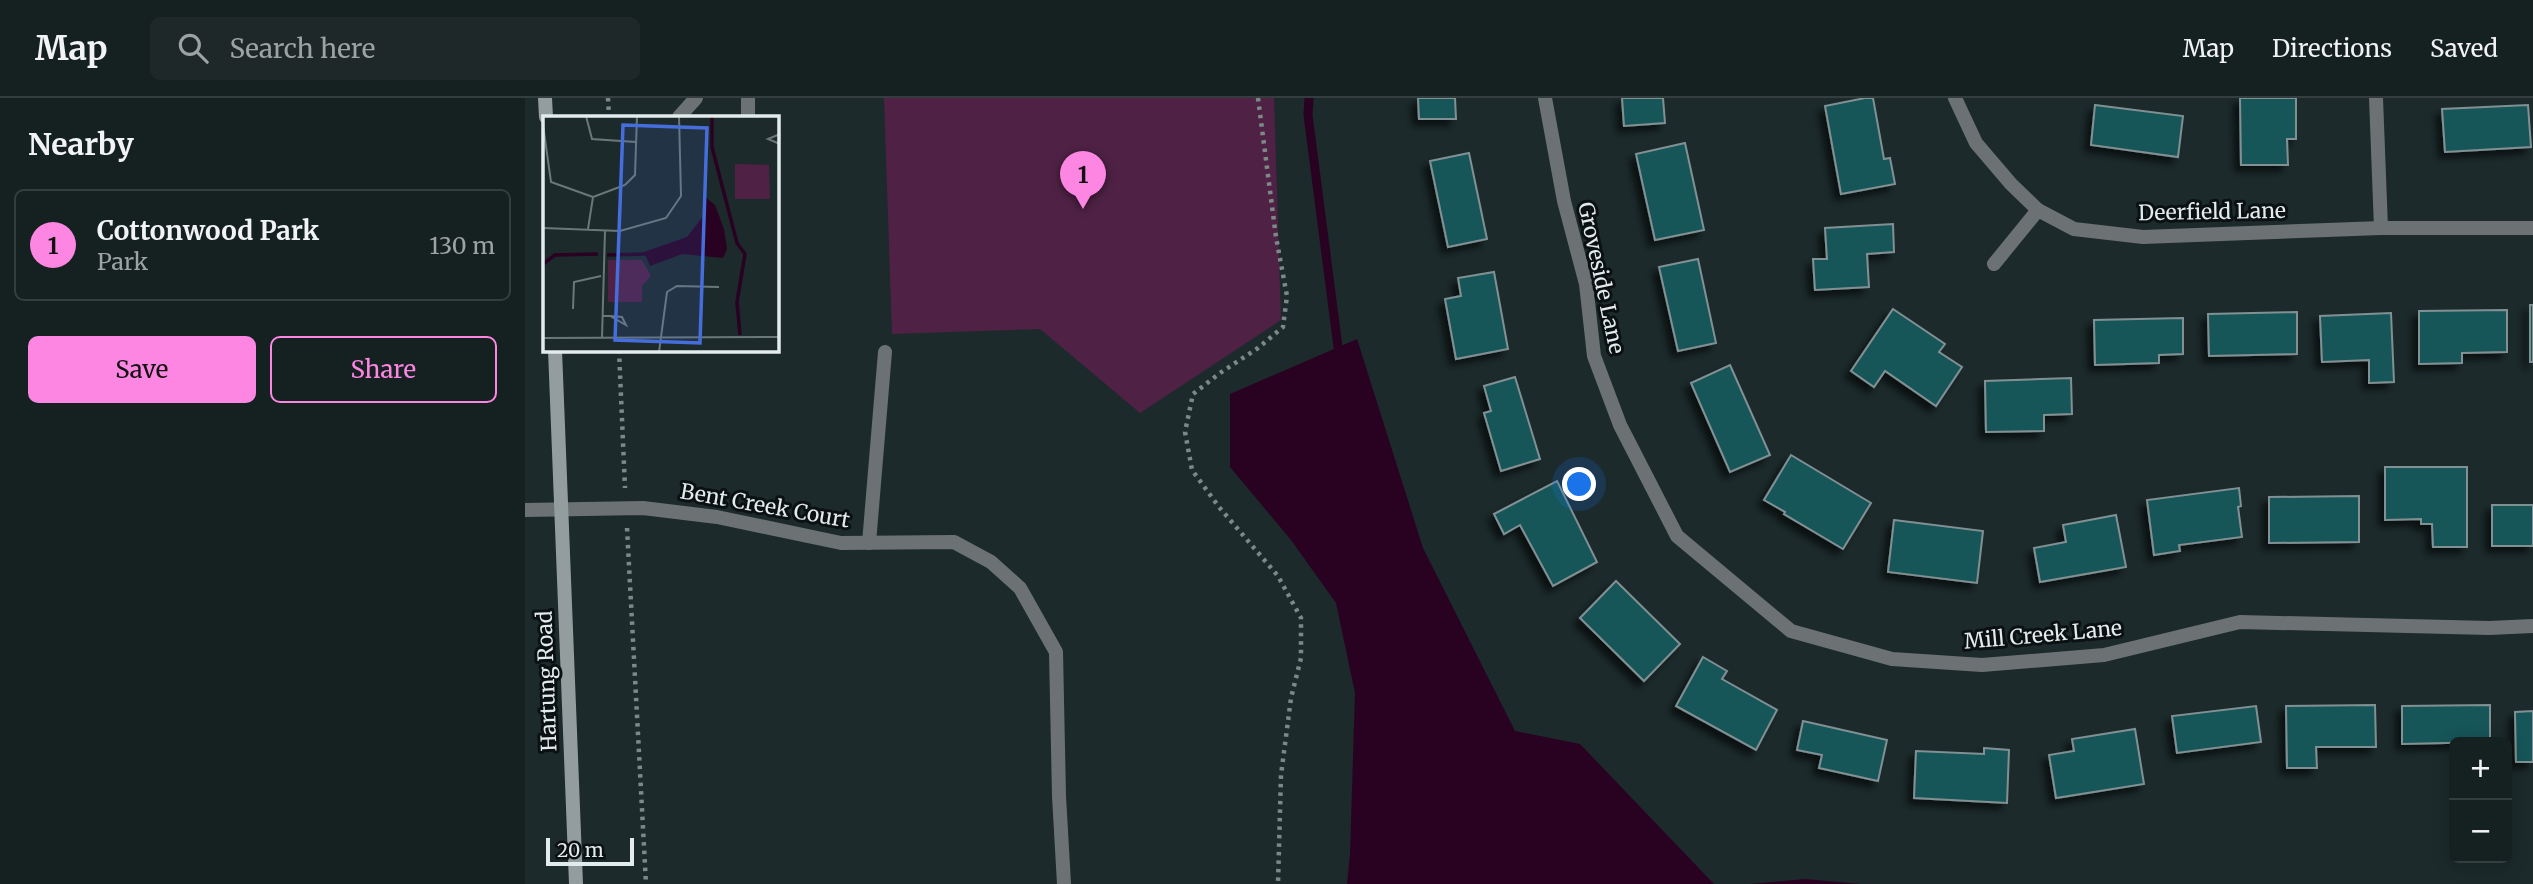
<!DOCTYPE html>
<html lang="en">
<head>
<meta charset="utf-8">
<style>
  body { margin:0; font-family:Merriweather,serif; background:#1e2829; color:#f1f3f6 }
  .controls { position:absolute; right:21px; bottom:21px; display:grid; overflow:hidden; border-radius:10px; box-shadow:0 4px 18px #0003 }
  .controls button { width:63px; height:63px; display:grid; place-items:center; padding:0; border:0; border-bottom:2px solid #343e3e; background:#152020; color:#f1f3f6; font:35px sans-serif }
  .scale { position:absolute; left:21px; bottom:18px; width:88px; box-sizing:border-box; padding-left:7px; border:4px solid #e3ecec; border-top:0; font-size:19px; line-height:24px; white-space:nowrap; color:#e3ecec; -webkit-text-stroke:5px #0b1112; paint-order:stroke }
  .you { position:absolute; left:1055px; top:387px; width:24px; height:24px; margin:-18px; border:5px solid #fff; border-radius:50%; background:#1a73e8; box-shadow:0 0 0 10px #1a73e833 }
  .badge { display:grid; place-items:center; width:46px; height:46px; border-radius:50%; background:#fd86e3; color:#111; font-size:23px; font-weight:700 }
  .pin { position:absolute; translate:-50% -58px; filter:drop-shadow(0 2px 4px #0008) }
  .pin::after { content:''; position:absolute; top:37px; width:24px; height:21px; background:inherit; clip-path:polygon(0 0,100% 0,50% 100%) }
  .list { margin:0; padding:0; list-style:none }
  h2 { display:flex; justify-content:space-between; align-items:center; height:91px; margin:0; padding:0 28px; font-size:30px }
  h2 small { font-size:23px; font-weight:400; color:#9da3a5 }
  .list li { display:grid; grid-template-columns:46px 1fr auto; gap:21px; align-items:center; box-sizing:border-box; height:112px; margin:0 14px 14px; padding:0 14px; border:2px solid #343e3e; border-radius:10px }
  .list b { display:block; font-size:26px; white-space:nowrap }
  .list p { margin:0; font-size:23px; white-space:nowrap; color:#9da3a5 }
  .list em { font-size:23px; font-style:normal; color:#9da3a5 }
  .actions { display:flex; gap:14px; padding:21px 28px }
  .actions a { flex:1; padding:16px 0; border:2px solid #fd86e3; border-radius:10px; text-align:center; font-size:24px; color:#fd86e3 }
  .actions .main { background:#fd86e3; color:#111 }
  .icon { flex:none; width:38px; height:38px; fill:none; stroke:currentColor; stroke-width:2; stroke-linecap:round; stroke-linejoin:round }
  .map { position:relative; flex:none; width:2008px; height:786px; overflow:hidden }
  header { display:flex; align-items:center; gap:42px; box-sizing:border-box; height:98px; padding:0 35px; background:#152020; border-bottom:2px solid #343e3e }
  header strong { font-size:33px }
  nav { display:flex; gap:38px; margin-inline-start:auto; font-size:24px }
  .search { width:490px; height:63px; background:#1e2829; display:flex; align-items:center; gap:18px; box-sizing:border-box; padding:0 24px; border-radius:10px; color:#9da3a5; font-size:26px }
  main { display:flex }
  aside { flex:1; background:#152020 }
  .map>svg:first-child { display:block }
  .green { fill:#4f2245 }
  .water { fill:#290222 }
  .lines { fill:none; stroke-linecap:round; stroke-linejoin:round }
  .stream { stroke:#290222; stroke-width:9 }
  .building { fill:#185459; stroke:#819193; stroke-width:2; filter:url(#shadow) }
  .path { stroke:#7d8989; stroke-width:4.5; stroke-dasharray:3.5 5; stroke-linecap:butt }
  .lane { stroke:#6c7273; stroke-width:14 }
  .street { stroke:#6c7273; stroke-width:14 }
  .secondary { stroke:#939d9e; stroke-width:14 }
  .labels { text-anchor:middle; stroke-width:6; stroke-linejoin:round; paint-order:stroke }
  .street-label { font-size:21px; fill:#e3ecec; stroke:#0b1112 }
  .inset-river { fill:none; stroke:#290222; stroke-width:3.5 }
  .inset-road { fill:none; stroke:#6c7878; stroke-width:2 }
  .view { fill:#456edc; fill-opacity:0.15; stroke:#456edc; stroke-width:3.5 }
  .inset-edge { fill:none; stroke:#e3ecec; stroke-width:3.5 }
</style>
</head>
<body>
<header>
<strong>Map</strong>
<div class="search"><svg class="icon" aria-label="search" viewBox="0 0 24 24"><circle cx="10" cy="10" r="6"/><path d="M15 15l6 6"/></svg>Search here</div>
<nav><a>Map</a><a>Directions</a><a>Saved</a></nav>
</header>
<main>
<aside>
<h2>Nearby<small></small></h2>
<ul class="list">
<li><span class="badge">1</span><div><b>Cottonwood Park</b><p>Park</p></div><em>130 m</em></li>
</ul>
<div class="actions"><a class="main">Save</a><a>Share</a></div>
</aside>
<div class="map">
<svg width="2008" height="786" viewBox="0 0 2008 786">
  <defs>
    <filter id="shadow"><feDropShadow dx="-6" dy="6" stdDeviation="3.5" flood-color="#0009"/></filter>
  </defs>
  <rect width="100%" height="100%" fill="#1c2a2b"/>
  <polygon class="green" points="359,0 749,0 756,222 615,315 515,231 367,236"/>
  <g class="water">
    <polygon points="832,241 898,450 990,633 1055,646 1189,786 822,786 825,756 830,595 811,505 766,442 705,369 705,296"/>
    <polygon points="1280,781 1335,786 1225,786"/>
  </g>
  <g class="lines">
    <polyline class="stream" points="784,0 783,17 813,249"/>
  </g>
  <g class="building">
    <polygon points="893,0 930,0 931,21 894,21"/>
    <polygon points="1097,0 1138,0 1140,25 1099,28"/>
    <polygon points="1340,0 1348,0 1359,61 1365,60 1370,86 1316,96 1300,8"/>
    <polygon points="1715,0 1771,0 1771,41 1762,41 1763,67 1716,67"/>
    <polygon points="1570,7 1658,18 1653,59 1566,47"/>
    <polygon points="2003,7 2006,49 1920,54 1917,11"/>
    <polygon points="1160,45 1179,132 1130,142 1111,56"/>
    <polygon points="944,55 962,141 923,149 905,63"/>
    <polygon points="1368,126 1369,154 1342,156 1344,189 1290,192 1288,161 1302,161 1300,130"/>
    <polygon points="1173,161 1191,245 1153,253 1134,169"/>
    <polygon points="969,174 983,251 931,261 920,201 936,198 933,180"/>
    <rect x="2005" y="207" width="3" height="57"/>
    <polygon points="1368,211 1420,246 1414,254 1437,269 1411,308 1360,273 1349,289 1326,273"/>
    <polygon points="1982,212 1982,254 1937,255 1937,265 1894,266 1894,213"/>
    <polygon points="1772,214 1772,256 1684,258 1683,216"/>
    <polygon points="1866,215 1869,284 1844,285 1844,262 1797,264 1795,218"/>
    <polygon points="1658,220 1658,256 1634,257 1634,265 1570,267 1569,222"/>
    <polygon points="1205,267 1245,357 1205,374 1166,285"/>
    <polygon points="990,279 1015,361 976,373 959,315 966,313 959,288"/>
    <polygon points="1546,280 1547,316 1519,317 1519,333 1461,334 1460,283"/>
    <polygon points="1266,357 1346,405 1318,451 1259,416 1260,414 1239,402"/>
    <polygon points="1860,369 1942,369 1942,449 1908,449 1907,426 1896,426 1896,421 1860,422"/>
    <polygon points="1032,383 1072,464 1028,488 995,427 979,436 969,416"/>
    <polygon points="1714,390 1716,408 1713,409 1717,439 1654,447 1655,453 1629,457 1622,402"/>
    <polygon points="1834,398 1834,444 1744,445 1744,399"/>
    <rect x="1967" y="407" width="41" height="41"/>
    <polygon points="1591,417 1601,469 1515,484 1509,450 1541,444 1538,427"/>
    <polygon points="1369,422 1458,433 1452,485 1363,474"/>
    <polygon points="1091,483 1155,546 1119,583 1055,520"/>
    <polygon points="1178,559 1202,573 1197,581 1252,612 1231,652 1151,608"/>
    <polygon points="1850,607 1851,649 1791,649 1792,670 1762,670 1761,608"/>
    <polygon points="1965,607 1965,644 1877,646 1877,608"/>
    <polygon points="1731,608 1736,644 1652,655 1647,618"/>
    <polygon points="2008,613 2008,664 1991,664 1990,614"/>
    <polygon points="1278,623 1362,642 1353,683 1294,670 1297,657 1272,652"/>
    <polygon points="1610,631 1619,686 1531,700 1524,657 1549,653 1547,641"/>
    <polygon points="1459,650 1484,652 1482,705 1389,700 1391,653 1459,656"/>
  </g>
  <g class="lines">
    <g class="path">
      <polyline points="83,0 84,19"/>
      <polyline points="733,0 751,139 762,198 758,229 733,250 695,275 668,296 660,334 667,372 694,409 753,478 776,520 776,560 766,600 756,677 753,786"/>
      <polyline points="94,252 100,390"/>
      <polyline points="102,430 121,786"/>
    </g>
    <polyline class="lane" points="344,445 360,254"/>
    <g class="street">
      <polyline points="223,0 223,19"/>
      <polyline points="1020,0 1039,103 1061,186 1069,258 1095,327 1152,438 1266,533 1367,561 1457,567 1579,557 1715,524 1964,530 2008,528"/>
      <polyline points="1430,0 1451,45 1486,86 1513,112 1549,131 1618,139 1856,130 2008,130"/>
      <polyline points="1851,0 1856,130"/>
      <polyline points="154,19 171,0"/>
      <polyline points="1469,166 1513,112"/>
      <polyline points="0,412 118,410 192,419 316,445 429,444 466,464 495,490 531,554 534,698 539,786"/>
    </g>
    <g class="secondary">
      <polyline points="20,0 21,19"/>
      <polyline points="30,252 51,786"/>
    </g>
  </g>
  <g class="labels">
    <g class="street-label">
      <text transform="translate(1687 114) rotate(-1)" y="7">Deerfield Lane</text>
      <text transform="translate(1076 180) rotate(78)" y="7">Groveside Lane</text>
      <text transform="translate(240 408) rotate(10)" y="7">Bent Creek Court</text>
      <text transform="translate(1518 537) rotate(-5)" y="7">Mill Creek Lane</text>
      <text transform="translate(22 583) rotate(-92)" y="7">Hartung Road</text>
    </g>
  </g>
  <g transform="translate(18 18)">
    <rect width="236" height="236" fill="#1c2a2b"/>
    <path d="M192,48L226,49L227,83H192ZM65,144H99L108,160L99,170V186H65Z" fill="#4f2245"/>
    <path d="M162,81L172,89L181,113L184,133L180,142L139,138L107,150L101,136L144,121L161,99Z" fill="#290222"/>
    <path class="inset-river" d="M169,0V31L194,127L202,138L194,186L197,219M64,139L102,138M0,148L12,139L55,138"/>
    <path class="inset-road" d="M43,0L49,23L93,26M0,9L8,66L50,81M237,18L225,23L237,28M0,112L77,115L123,102L138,80L136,0M45,113L50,81L82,69L92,59L94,0M30,193L31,166L58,160M59,200H67L79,201L83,209L67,200M0,222L237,221M59,222L62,115M20,236H50M116,236L124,176L134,170L176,171"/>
    <path class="view" d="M80,9L164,12L157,227L72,224Z"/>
    <rect width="236" height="236" class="inset-edge"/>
  </g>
</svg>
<div class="controls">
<button>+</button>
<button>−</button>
</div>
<div class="scale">20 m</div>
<div class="you"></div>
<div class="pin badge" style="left:558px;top:111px">1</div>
</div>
</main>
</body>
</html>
